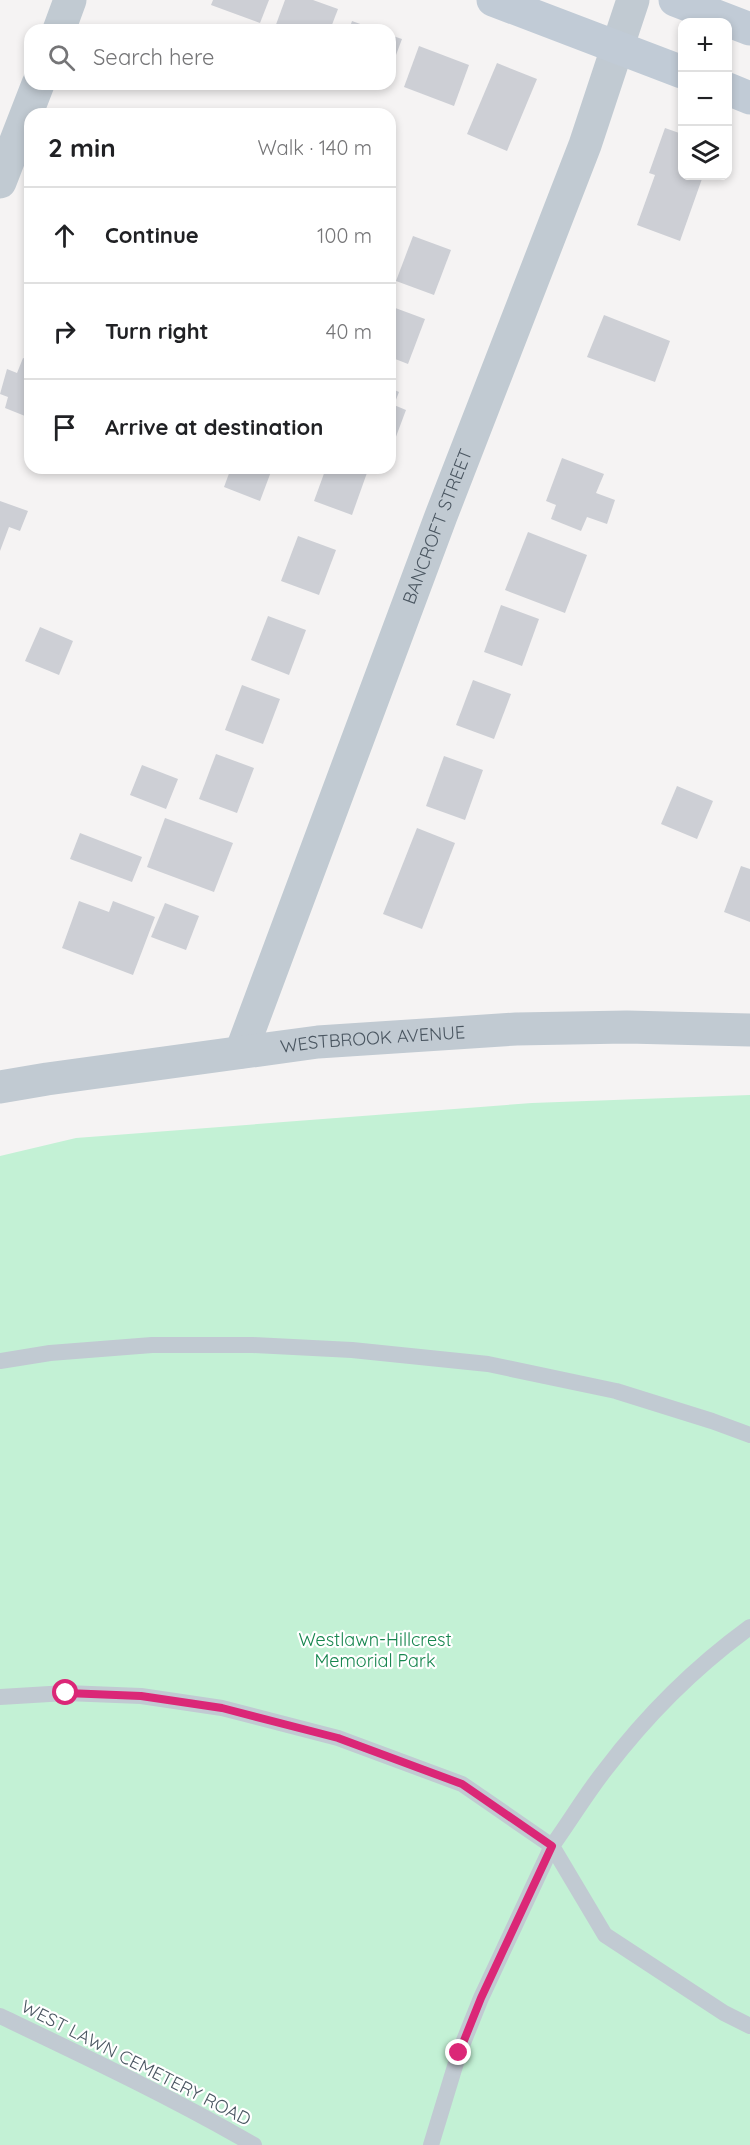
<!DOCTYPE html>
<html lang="en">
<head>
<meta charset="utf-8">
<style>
  body { margin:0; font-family:Quicksand,sans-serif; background:#f2f2f2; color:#202124 }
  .controls { position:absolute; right:18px; top:18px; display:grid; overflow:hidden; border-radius:12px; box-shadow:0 3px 9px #0003 }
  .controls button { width:54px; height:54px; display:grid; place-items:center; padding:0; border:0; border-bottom:2px solid #e0e0e0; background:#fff; color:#202124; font:30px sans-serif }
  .stop { position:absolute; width:18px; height:18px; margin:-14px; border:4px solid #db2777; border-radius:50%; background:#fff }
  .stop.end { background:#db2777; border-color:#fff; box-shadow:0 2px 6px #0008 }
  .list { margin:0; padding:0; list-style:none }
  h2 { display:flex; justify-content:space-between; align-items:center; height:78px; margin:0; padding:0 24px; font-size:26px }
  h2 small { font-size:20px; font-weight:400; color:#757577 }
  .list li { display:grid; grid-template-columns:39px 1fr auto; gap:18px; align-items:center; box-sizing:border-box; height:96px; padding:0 24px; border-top:2px solid #e0e0e0 }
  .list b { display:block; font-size:22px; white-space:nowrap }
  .list em { font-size:20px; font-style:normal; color:#757577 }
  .icon { flex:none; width:33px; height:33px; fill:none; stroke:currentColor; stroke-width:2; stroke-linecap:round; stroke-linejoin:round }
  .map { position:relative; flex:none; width:750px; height:2145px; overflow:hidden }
  .search { position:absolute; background:#fff; box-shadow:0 3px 9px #0003; left:24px; top:24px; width:372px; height:66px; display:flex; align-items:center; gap:15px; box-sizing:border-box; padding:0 21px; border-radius:18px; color:#757577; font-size:22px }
  .panel { position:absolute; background:#fff; box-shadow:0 3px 9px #0003; left:24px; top:108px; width:372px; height:366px; border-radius:18px }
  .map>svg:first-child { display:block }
  .green { fill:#c3f1d5 }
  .building { fill:#cdcfd5 }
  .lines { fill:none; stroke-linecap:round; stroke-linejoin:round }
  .lane { stroke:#c1cad2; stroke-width:16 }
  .street { stroke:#c1cad2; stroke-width:33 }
  .secondary { stroke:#c1cbd6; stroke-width:33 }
  .route { stroke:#db2777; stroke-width:8 }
  .labels { text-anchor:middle; stroke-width:4.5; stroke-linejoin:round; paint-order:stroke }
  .street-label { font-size:18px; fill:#4a5661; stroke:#fff }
  .park-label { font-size:18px; fill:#17864f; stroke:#fff }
</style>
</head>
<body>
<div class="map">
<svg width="750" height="2145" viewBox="0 0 750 2145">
  <rect width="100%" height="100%" fill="#f5f3f3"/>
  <polygon class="green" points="750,1095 750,2145 0,2145 0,1156 76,1138 532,1103"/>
  <g class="building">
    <polygon points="213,0 269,0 260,23 211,5"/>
    <polygon points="285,0 313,0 338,9 330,30 274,30"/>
    <polygon points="352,21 377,30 349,30"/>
    <polygon points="390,35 402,39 390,71"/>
    <polygon points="419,46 469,65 454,106 404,87"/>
    <polygon points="497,63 537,79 507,151 467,134"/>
    <polygon points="665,128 682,134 682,176 703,176 680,241 637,225 655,175 649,173"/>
    <polygon points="413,236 451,250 434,295 396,281"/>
    <polygon points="390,306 425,319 408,364 390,357"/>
    <polygon points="604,315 670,341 655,382 587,357"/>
    <polygon points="23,358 30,360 30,418 5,408 8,397 0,394 7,369 17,373"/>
    <polygon points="390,388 399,392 394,405 406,410 394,442 390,441"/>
    <polygon points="562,458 604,474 596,493 615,500 607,524 587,517 581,531 551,519 556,505 546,501"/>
    <polygon points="231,468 272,469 260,501 224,487"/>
    <polygon points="326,468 363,468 368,470 352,515 314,501"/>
    <polygon points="0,501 28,511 20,531 9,527 0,551"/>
    <polygon points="528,532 587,555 565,613 505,590"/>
    <polygon points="298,536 336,550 319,595 281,581"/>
    <polygon points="501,605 539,619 522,666 484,652"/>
    <polygon points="268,616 306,630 289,675 251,660"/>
    <polygon points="40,627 73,641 59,675 25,661"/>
    <polygon points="473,680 511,694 494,739 456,725"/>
    <polygon points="242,685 280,699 263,744 225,730"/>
    <polygon points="216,754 254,768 237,813 199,799"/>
    <polygon points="444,756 483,770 465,820 426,806"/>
    <polygon points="142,765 178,779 166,809 130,795"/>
    <polygon points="677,786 713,801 697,839 661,824"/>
    <polygon points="165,818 233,843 214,892 147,867"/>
    <polygon points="417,828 455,843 422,929 383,914"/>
    <polygon points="80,833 142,857 132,882 70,859"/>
    <polygon points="741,866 750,869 750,922 724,912"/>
    <polygon points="79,901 109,912 113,901 155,917 133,975 62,948"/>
    <polygon points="165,903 199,916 186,950 151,937"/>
  </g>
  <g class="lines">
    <g class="lane">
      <polyline points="0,1361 50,1353 152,1345 253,1345 352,1350 488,1364 616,1391 712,1421 750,1435"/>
      <path d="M750,1627C695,1667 646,1716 605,1770C586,1794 570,1821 552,1846L605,1935L724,2013L750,2026"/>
      <polyline points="0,1697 66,1693 141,1696 222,1708 338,1738 462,1784 552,1846 481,1998 459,2053 431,2145"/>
      <path d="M0,2016C86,2057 171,2097 254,2145"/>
    </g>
    <g class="street">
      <polyline points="59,30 70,0"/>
      <polyline points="0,182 38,84"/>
      <path id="s1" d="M241,1052L441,516L585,145L633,0"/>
      <path id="s2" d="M0,1087L47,1079L318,1042L516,1029L627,1027L750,1030"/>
    </g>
    <g class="secondary">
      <polyline points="493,0 682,72"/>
      <polyline points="675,0 750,29"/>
      <polyline points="728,89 750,98"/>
    </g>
  </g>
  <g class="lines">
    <polyline class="route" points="66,1693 141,1696 222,1708 338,1738 462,1784 552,1846 481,1998 459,2053"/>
  </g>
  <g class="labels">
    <g class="street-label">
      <text dy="6" stroke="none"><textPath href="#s1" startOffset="561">BANCROFT STREET</textPath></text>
      <text dy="6" stroke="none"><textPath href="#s2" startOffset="376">WESTBROOK AVENUE</textPath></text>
      <text transform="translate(136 2063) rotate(27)" y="6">WEST LAWN CEMETERY ROAD</text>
    </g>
    <g class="park-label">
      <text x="375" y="1646">Westlawn-Hillcrest<tspan x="375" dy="21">Memorial Park</tspan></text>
    </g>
  </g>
</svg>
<div class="controls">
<button>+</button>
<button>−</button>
<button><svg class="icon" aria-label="layers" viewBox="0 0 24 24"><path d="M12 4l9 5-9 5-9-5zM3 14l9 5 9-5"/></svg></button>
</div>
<div class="stop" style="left:66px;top:1693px"></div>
<div class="stop end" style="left:459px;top:2053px"></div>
<div class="search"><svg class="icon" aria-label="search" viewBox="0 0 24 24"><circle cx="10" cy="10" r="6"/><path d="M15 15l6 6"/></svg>Search here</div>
<section class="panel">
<h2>2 min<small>Walk · 140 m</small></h2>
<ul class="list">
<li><svg class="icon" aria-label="ahead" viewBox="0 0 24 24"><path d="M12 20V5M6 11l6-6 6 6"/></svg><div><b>Continue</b></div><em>100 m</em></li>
<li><svg class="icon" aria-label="right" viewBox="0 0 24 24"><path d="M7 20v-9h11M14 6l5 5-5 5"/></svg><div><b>Turn right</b></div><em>40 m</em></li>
<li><svg class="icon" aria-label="arrive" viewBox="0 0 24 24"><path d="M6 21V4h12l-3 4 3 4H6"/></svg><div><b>Arrive at destination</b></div></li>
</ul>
</section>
</div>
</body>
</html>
